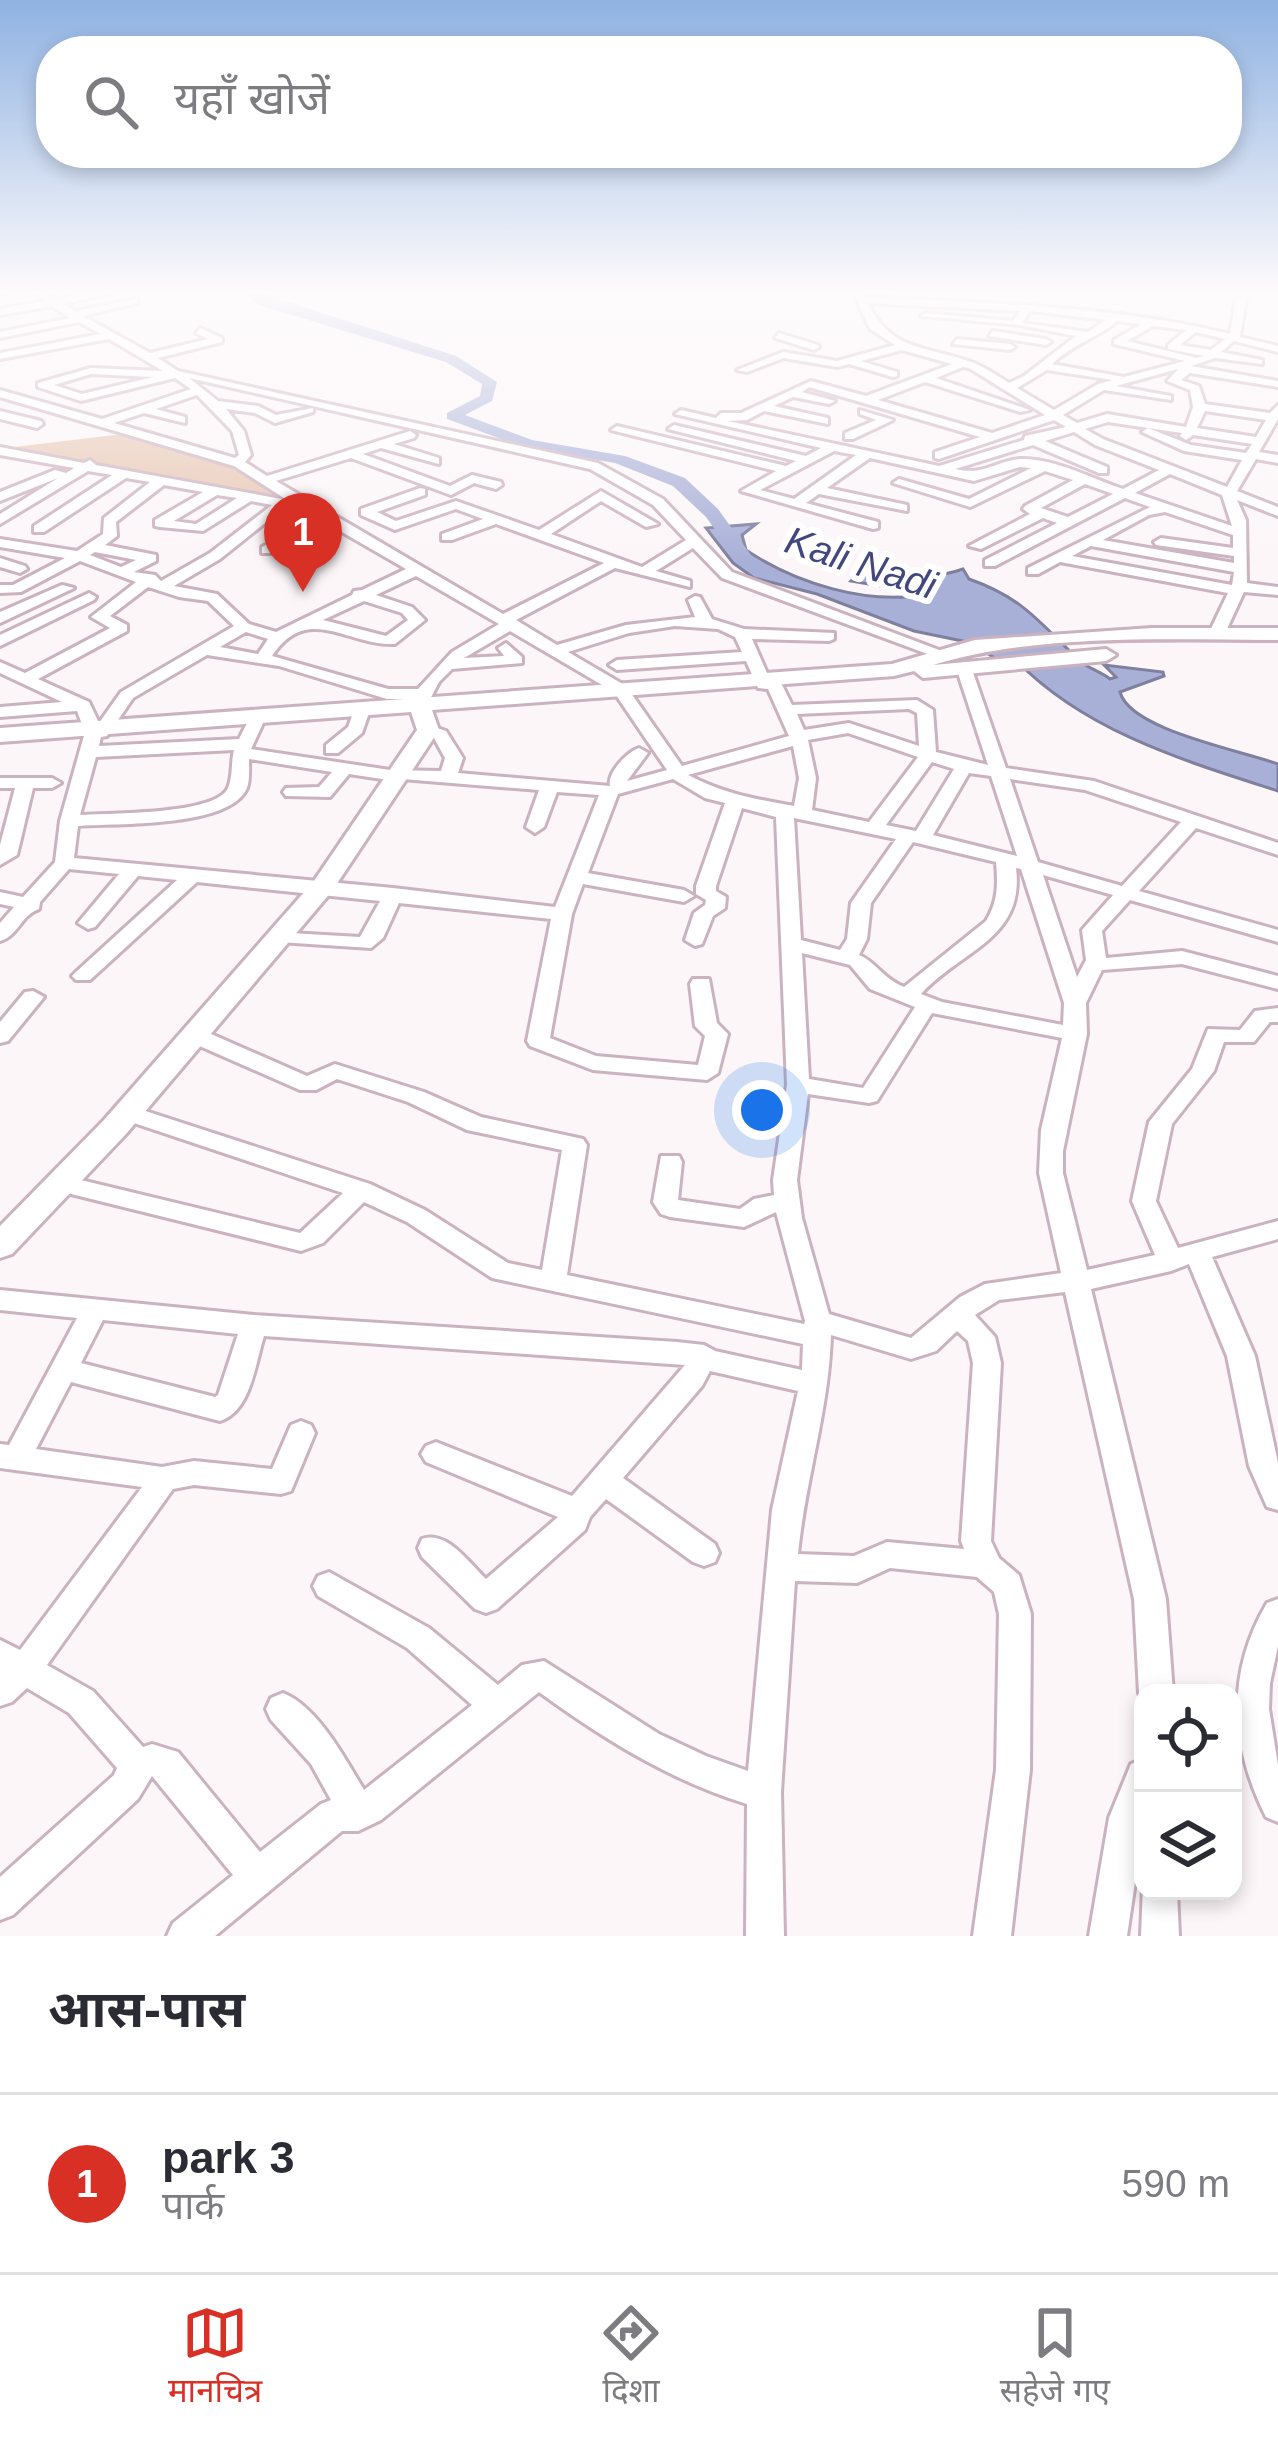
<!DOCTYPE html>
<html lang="hi">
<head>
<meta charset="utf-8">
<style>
  body { margin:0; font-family:Helvetica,"Noto Sans Devanagari",sans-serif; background:#f7f7f7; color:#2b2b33 }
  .controls { position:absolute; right:36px; bottom:36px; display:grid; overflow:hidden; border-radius:24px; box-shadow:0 6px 18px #0003 }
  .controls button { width:108px; height:108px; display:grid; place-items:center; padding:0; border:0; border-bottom:3px solid #e1e1e2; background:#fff; color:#2b2b33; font:60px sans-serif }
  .you { position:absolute; left:762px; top:1110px; width:42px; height:42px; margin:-30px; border:9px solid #fff; border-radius:50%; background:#1a73e8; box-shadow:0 0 0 18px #1a73e833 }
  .badge { display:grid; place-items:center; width:78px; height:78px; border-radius:50%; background:#d93025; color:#fff; font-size:39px; font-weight:700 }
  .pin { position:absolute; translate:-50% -99px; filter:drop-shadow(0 3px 6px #0008) }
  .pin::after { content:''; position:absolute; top:63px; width:42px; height:36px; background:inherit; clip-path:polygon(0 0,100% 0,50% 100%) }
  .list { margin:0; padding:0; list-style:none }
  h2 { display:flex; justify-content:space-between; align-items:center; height:156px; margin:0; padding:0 48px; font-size:51px }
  h2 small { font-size:39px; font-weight:400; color:#7c7c81 }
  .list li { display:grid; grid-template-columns:78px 1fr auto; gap:36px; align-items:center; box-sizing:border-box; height:180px; padding:0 48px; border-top:3px solid #e1e1e2 }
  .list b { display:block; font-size:45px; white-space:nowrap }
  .list p { margin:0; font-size:39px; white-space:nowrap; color:#7c7c81 }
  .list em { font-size:39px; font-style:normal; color:#7c7c81 }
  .icon { flex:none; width:66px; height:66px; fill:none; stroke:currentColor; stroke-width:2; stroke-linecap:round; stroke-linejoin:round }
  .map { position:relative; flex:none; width:1278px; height:1936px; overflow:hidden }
  .search { position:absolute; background:#fff; box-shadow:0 6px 18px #0003; left:36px; right:36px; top:36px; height:132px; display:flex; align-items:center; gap:30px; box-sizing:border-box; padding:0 42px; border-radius:48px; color:#7c7c81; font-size:45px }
  .sheet { height:336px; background:#fff }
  nav { display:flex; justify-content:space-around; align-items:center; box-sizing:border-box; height:168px; border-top:3px solid #e1e1e2; background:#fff; font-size:33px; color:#7c7c81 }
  nav a { display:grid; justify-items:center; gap:6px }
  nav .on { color:#d93025 }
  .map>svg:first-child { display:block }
  .green { fill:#e7c6b2 }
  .water { fill:#a9b0d8; stroke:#7e809e; stroke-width:3 }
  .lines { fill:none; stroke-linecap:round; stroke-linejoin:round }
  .river { fill:#a9b0d8; fill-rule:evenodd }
  .minor-casing { stroke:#cbb2bf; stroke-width:6 }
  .major-casing { stroke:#cbb2bf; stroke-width:6 }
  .minor { fill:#fff; fill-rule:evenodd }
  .major { fill:#fff; fill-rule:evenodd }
  .labels { text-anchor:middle; stroke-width:12; stroke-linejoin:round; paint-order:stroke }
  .far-water-label { font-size:39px; font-style:italic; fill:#42487d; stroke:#fff }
</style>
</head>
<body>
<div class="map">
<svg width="1278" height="1936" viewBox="0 0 1278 1936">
  <rect width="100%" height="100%" fill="#fcf6f9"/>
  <polygon class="green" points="123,434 230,467 293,505 6,448"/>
  <path class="water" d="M756,524L742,535L746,550C795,583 868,606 927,594L851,581L869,561C900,577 930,581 963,569L969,579C1023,598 1038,621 1078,659C1086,668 1100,671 1110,679L1116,677L1104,665L1163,672L1164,676L1120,692C1130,730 1240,750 1278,764V791C1185,761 1083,731 1014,658L996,659L972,643L914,631L817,594L754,578L733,563L706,528Z"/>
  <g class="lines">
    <polygon class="river" points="243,292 257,292 456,356 497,382 492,401 465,415 532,440 625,456 685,478 718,509 751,555 736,559 706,517 673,486 615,463 523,447 447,419 447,413 480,396 482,384 446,362 256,304"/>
    <g class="minor-casing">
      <g id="minor">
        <polygon points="0,292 10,292 0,296"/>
        <path d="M32,292H44L56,300L90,292H113L63,304L75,311L137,299V303L83,316L150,353L208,339L196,333L200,328L222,338V342L158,358L178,371L598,463L663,499L732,572L947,653L939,658L933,656L722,578L693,548L656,571L690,581V587L615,568L516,620L557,645L626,625L695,617L688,600L695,596L700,597L712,619L744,629L834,633V639L829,641L752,639L770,680L780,681L792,705L917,700L933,710L936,752L988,765L956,667L964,662L970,664L1006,768L1094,781L1278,843V855L1196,828L1139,891L1278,930V942L1130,900L1102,931L1106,958L1182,951L1278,976V989L1182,964L1102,970L1086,1003L1087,1034L1063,1151V1173L1087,1270L1155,1255L1132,1201L1149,1122L1192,1069L1208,1029L1240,1030L1255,1011L1278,1008V1022H1270L1254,1042H1224L1214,1071L1172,1124L1156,1201L1178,1248L1278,1221V1239L1212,1257L1255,1356L1278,1463V1510L1267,1507L1249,1466L1227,1356L1189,1264L1171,1271L1091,1289L1166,1599L1173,1693H1143V1701L1139,1693L1134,1599L1065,1292L999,1300L975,1315L995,1337L1001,1363L991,1541L999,1558L1019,1575L1031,1614L1030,1770L1011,1936H973L996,1770L999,1614L994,1592L977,1577L890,1568L857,1583L795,1581L781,1792L784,1936H746L747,1804C669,1780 604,1739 539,1692L381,1820L358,1831H342L215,1936H167L173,1923L233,1875L152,1776L138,1799L13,1915L0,1920V1877L114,1775L117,1768L69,1713L27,1688L12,1702L0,1706V1640L20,1650L142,1487L0,1468V1444L9,1445L77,1318L0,1310V1290L254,1315L677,1342L704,1345L715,1351L802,1370L803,1344L492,1278L407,1222L364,1202L323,1243L301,1251L51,1189L48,1183L51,1177L60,1175L300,1233L343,1193L119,1118L115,1113L119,1108L127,1105L370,1184L425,1210L508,1263L542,1270L562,1150L467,1130L408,1102L337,1079L316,1090H300L186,1040L183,1035L186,1030H202L307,1076L335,1064L424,1092L481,1117L583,1139L587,1145L567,1275L804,1324L805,1321L776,1212L744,1227L670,1217L661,1214L653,1202L661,1156H679L682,1162L678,1200L740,1209L754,1199L774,1195L773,1180L787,1085L776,817L742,808L716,886V891L726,897L725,908L713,916L702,944L695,946L685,940L694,913L705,905L706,900L696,894V886L725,803L705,798L673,779L618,794L588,873L684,890L694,896L684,902L583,884L572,914L550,1038L596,1056L698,1065L705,1036L695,1026L690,984L693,979H709L717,1023L728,1034L718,1073L707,1080L593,1070L530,1046L527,1041L551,919L399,903L383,938L371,948L279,942L272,940L269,936L272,932L360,937L380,901L197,882L90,980H76L72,976L76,972L177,880L138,876L95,927L88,929L78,923L119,874L69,869L40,902L39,909C22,914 17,937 0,941V923L14,907L0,904V892L23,897L55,862L60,821L85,732L77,711L0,717V707L62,702L0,673V662L25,673L110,628L91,617L136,582L80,561L21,592L0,593V585H13L65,558L0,547V539L77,551L103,534L104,518L150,482L126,478L44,532H34V526L112,475L88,471L0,524V514L58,478L0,501V492L55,470L66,473L74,468L0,455V447L84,463L90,460L96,465L287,500L234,466L0,397V390L102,419L191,389L175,378L81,401L38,387V383L91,368L163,371L109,339L0,359V353L101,334L79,322L0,338V332L70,318L52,306L0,315V309L45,301ZM91,374L153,377L82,394L54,385ZM189,378L590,469L653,505L686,540L642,567L551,534L601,501L646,527L658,524L601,491L539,530L456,501L396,521L377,512L425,495V489L420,488L361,509V515L395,530L456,509L483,519L442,534V540H452L496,524L604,563L503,614L276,481L351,458L451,495L474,483L496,489L502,485L501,482L472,475L450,486L363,454L381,448L439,464V458L394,444L414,438L416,435L410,431L267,476L245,462L251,455L244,431L226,409L255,413L275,423L313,412V408L276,415L258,406L218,401ZM197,395L232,431L239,455L235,458L114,423L144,413L185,423V417L156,409ZM164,485L203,492L155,520V526L160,527L203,531L251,501L272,505L210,553L161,581L155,575L134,572L156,561V555L105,545L117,536L116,522ZM217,495L237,498L196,524L174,521ZM285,507L307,511L318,518L262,547V553H272L328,524L406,569L362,590L354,591L352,595L276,632L249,624L217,594L174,586L220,559ZM95,552L136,560L121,567L90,555ZM416,576L499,624L452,652L418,689H388L272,656C308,602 347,646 395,644L425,620L412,607L376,595ZM148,587L179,597L208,601L234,626L121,692L99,723L89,702L38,679L127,631V625L110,616ZM364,601L402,613L408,620L386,636L323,620ZM675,626L718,629L735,637L742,652L617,660L609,665L617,670L746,661L758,688L768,689L789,736L682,766L626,686L568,652L629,633ZM510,631L614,692L667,770L627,781L648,753L639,748C627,752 607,773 610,786L458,773L463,758L446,731L428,725L419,730L434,738L445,758L441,771L390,770L251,749L264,721L256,716L250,717L239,739L99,746L101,737L107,736L133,698L207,655L279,666L387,699H413L411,705L419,710L425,709L439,682L452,669L522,663V657L506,643L498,648L504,656L464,658ZM246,632L268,639L258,654L220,647ZM909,709L917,713L919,746L849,723L804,730L797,714ZM848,733L918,757L869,822L812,810L816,778L808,740ZM793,746L799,778L794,806C756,799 724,794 688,775ZM234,750C231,761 233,777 228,788C216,815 109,813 80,815L96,757ZM249,759L332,772L319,787L286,788L283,792L286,796L330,797L349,774L395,781L402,779L539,790L526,827L535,833L544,827L557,792L599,795L555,907L393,888L74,858L78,826C116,823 230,828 247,788C250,780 249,768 249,759ZM932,762L954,769L916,831L886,825ZM969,773L991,776L1017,856L933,835ZM1010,779L1085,790L1181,822L1122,886L1038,862ZM794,818L896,839L851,903L847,939L840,950L801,940ZM913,842L996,862C998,885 998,901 986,921L904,987C882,978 876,962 859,955L867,939L871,903ZM1016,868L1021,869L1064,1003L1063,1025L942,1002L921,994C961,950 1025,939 1016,868ZM1043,875L1113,895L1082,930L1086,960L1077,977ZM802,953L850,965L870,989L915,1007L863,1088L809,1079ZM932,1013L1062,1038L1041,1130L1039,1173L1061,1273L985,1284L960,1297L911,1338L829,1314L802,1218L797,1180L808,1094L869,1103L877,1101ZM103,1320L238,1334L218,1395L215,1397L81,1363ZM957,1331L968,1341L973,1363L961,1541L964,1549L887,1542L854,1556L798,1554C805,1481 829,1409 831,1335L911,1359L936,1351ZM264,1336L685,1365L572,1496L446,1446L436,1442L426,1446L421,1454L426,1462L558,1517L486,1579C469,1563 447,1530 422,1539L418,1548L422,1557L475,1609L486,1613L497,1609L585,1530L590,1517L606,1499L693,1562L704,1566L715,1562L719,1553L715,1544L623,1478L702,1386L710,1371L798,1391L772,1510L748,1771L706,1756L659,1734L544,1661L522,1665L498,1685L429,1628L329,1572L318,1576L313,1586L318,1596L407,1648L472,1705L364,1790C345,1759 318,1707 283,1693L271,1698L266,1709L271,1720L311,1764L331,1800L321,1804L260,1852L178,1752L152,1744L143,1747L93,1691L47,1665L173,1489L194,1485L281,1494L291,1491L315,1433L311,1425L301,1421L291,1425L272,1469L194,1461L162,1467L36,1449L71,1382L220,1421C251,1411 255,1364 264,1336Z"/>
        <path d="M853,292H863L865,297C987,303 1112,305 1230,334L1237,292H1247L1240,337L1278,346V352L1234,341L1221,352L1262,360V364L1215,358L1191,366L1278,381V387L1190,373L1181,380L1199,386L1205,404L1270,413L1278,405V419L1259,452L1278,455V463L1256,459L1237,491L1278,507V516L1237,500L1246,520L1247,583L1278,587V595L1244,592L1225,633L1217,638L1209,633L1228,593L1060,562L1038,574H1028V568L1150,507L1125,498L995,566H985V560L1057,523L1043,518L981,549L969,546L1030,514L1023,509L1025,506L1073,480L1045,471L970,507L893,483L899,479L969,499L1031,468L1020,467L974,481L870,458L827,488L907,505V511L819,494L806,503L878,522V528L873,529L741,491L776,471L611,430L617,426L786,466L796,461L668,429L674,425L806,456L821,448L675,414L681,410L716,418L721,413H741L811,381L866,396L952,364L902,350L861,361L897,372V376L893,377L849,364L837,367L784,358L747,372L737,370L783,352L837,361L895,345L870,329ZM868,303L1020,311L1013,321L926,313L921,316L1020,325L1076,336L1024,376L1009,383C998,376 986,368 974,363C930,346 891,353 868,303ZM1030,311H1031L1106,320L1088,332L1022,323ZM1117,321L1141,324L1114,340V344L1185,361L1124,377L1052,364C1074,343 1096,339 1117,321ZM1153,326L1186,330L1168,345V349L1204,356L1197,358L1127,341ZM1196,332L1225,339L1211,350L1180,345ZM963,367L969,368L1045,415L992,433L878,400L925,382L1020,412L1030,410L936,378ZM1178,369L1167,381L1190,390L1193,407L1186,427L1107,414L1077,423L1063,415L1104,390L1171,400V396L1116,386ZM1047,370L1113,380L1098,384L1054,410L1017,388ZM809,387L980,437L935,452V458L939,459L1054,420L1066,427L1025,436L1024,440L939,466L728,421L747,420L764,411L828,424V418L774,406L793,397L829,404L835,401L802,392ZM1205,411L1266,420L1256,437L1197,428ZM1108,422L1182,433L1180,436L1186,440L1193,435L1252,444L1246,453L1191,445L1148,428L1142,432L1184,451L1242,460L1227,487L1103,439L1085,429ZM1074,432L1095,445L1159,470L1123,489C1093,479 1054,458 1021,459C994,461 986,476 955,469L1033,445L1099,473H1107V467L1045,441ZM834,451L856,455L794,499L760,490ZM1170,474L1222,495L1232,526L1135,493ZM1085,484L1113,494L1068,517L1041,508ZM1165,512L1233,535V548L1161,538L1154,542L1156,545L1234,556V563L1103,540L1149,515ZM1091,546L1234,572L1232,585L1072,556Z"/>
        <polygon points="993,331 1046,339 1051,342 1046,345 989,336"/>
        <polygon points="779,333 818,345 819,347 814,350 775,338"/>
        <polygon points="957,339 1010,344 1015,347 1010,350 953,344"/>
        <polygon points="860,410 893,420 853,439 845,439 845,433 876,420 860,414"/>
        <polygon points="0,411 41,421 43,424 37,428 0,419"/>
        <polygon points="0,558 25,566 27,569 20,573 0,567"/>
        <polygon points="62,585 74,588 0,623 0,612"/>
        <polygon points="89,593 96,597 94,600 0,646 0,635"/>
        <polygon points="361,708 369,713 362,733 338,753 326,753 326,745 348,727 353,713"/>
        <polygon points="0,778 52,778 61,783 52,788 33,788 17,855 0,865 0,845 15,788 0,788"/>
        <polygon points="33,991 44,997 8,1041 0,1043 0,1022 25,992"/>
        <path d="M1278,1599V1646L1270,1683L1269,1709L1278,1765V1822L1266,1817C1230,1745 1226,1673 1267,1603Z"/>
        <polygon points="1143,1759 1143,1828 1127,1936 1089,1936 1109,1818 1131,1764"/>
        <polygon points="1143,1886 1143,1891 1177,1891 1179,1936 1141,1936"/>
      </g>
    </g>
    <g class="major-casing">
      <path id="major" d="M1152,628H1278V640C1168,640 1039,633 933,665L1106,649L1116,655L1106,661L923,678L914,671L894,676L432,710L439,730L332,891L126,1134L12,1254L0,1258V1226L104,1120L314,881L417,730L411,712L0,742V728L892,664L975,640Z"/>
    </g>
    <use href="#minor" class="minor"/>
    <use href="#major" class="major"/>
  </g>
  <linearGradient id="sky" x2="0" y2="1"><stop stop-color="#8fb2e2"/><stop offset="0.52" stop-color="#fefbfc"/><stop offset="1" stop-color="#fefbfc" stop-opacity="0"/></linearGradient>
  <rect width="1278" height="563" fill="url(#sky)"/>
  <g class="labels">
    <g class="far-water-label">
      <text transform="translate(861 562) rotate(18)" y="14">Kali Nadi</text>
    </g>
  </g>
</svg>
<div class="controls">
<button><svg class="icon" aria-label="locate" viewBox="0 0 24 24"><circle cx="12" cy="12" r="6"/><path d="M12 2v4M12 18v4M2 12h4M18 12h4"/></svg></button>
<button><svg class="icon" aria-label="layers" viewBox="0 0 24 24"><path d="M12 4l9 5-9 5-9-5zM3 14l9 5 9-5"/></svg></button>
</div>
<div class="you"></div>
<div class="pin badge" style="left:303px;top:592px">1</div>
<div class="search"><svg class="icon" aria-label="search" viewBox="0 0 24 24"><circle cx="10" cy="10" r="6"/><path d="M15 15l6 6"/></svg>यहाँ खोजें</div>
</div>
<section class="sheet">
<h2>आस-पास<small></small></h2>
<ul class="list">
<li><span class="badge">1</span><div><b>park 3</b><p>पार्क</p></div><em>590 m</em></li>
</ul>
</section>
<nav>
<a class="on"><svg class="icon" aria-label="map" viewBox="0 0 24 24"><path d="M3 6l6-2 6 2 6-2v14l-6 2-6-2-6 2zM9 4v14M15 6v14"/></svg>मानचित्र</a>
<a><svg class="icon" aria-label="directions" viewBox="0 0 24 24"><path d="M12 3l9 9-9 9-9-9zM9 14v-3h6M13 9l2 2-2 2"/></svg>दिशा</a>
<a><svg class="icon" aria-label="saved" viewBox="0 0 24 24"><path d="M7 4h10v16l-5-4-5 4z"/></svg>सहेजे गए</a>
</nav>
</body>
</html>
